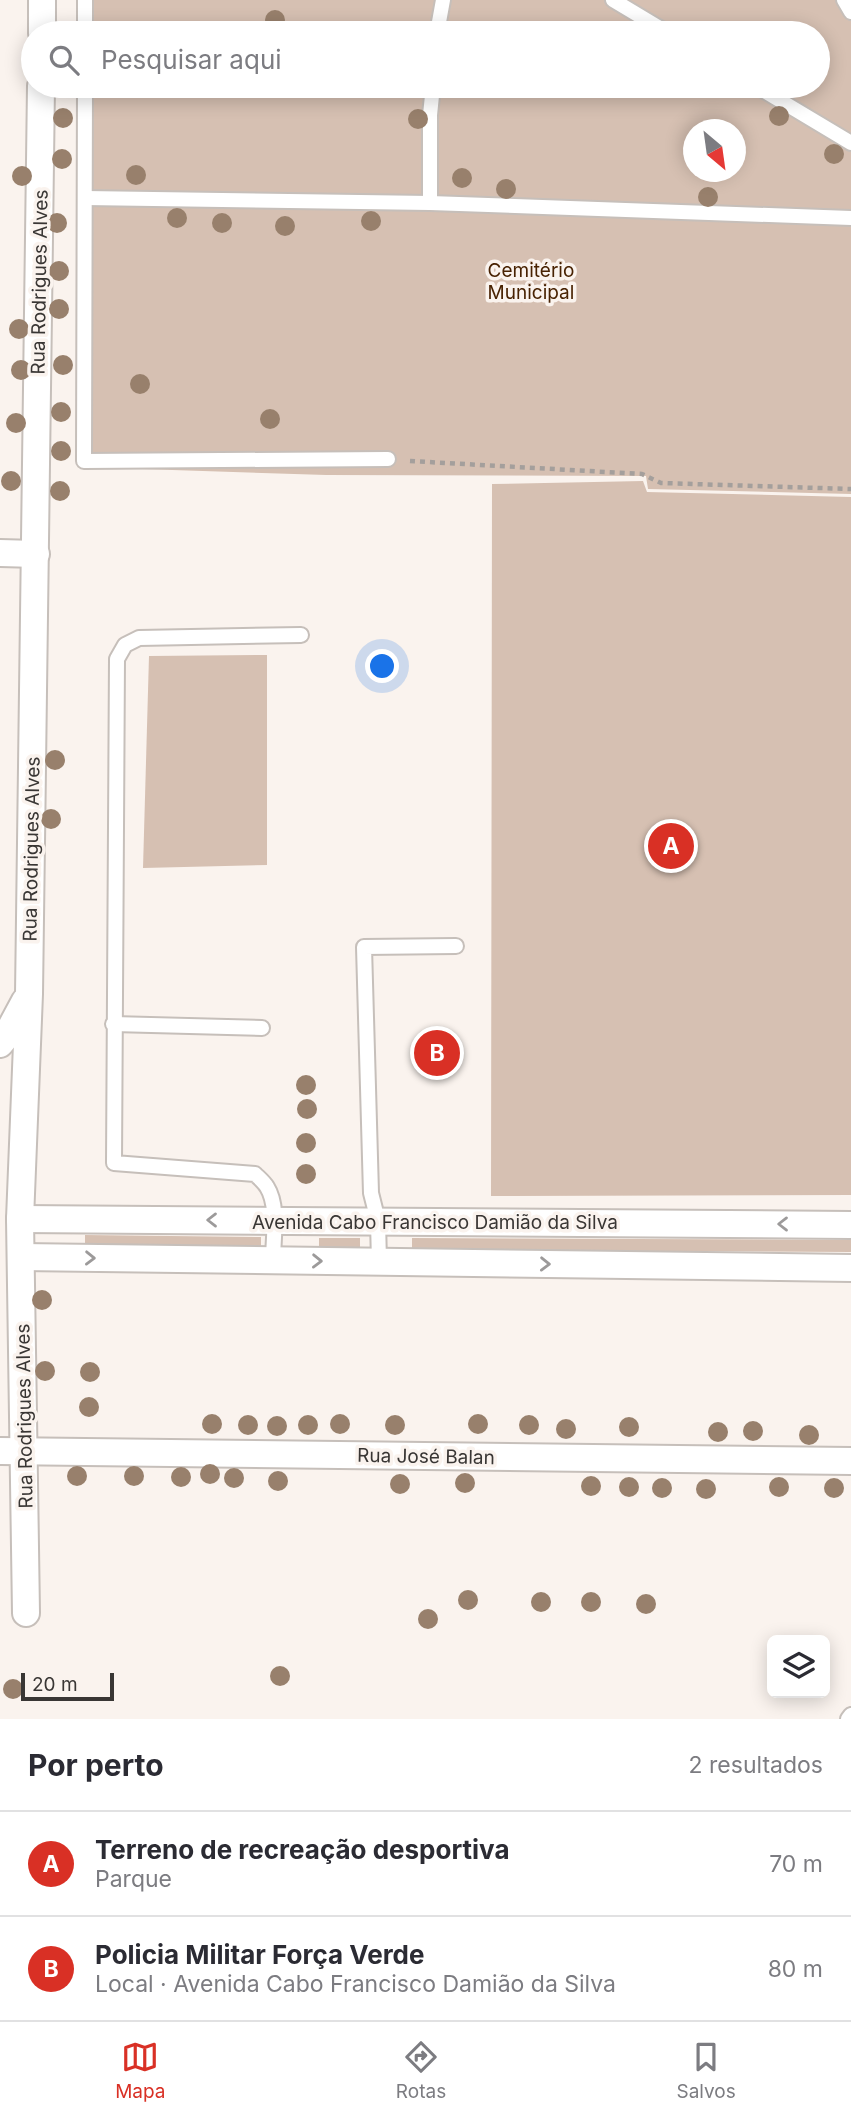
<!DOCTYPE html>
<html lang="pt">
<head>
<meta charset="utf-8">
<style>
  body { margin:0; font-family:Inter,sans-serif; background:#f7f7f7; color:#2b2b33 }
  .controls { position:absolute; right:21px; bottom:21px; display:grid; overflow:hidden; border-radius:10px; box-shadow:0 4px 18px #0003 }
  .controls button { width:63px; height:63px; display:grid; place-items:center; padding:0; border:0; border-bottom:2px solid #e1e1e2; background:#fff; color:#2b2b33; font:35px sans-serif }
  .compass { position:absolute; left:683px; top:119px; width:63px; height:63px; border-radius:50%; background:#fff; box-shadow:0 4px 18px #0003; rotate:151deg }
  .scale { position:absolute; left:21px; bottom:18px; width:93px; box-sizing:border-box; padding-left:7px; border:4px solid #393634; border-top:0; font-size:19px; line-height:24px; white-space:nowrap; color:#393634; -webkit-text-stroke:5px #faf3ee; paint-order:stroke }
  .you { position:absolute; left:383px; top:667px; width:24px; height:24px; margin:-18px; border:5px solid #fff; border-radius:50%; background:#1a73e8; box-shadow:0 0 0 10px #1a73e833 }
  .badge { display:grid; place-items:center; width:46px; height:46px; border-radius:50%; background:#d93025; color:#fff; font-size:23px; font-weight:700 }
  .pin { position:absolute; translate:-50% -50%; border:4px solid #fff; box-shadow:0 2px 7px #0006 }
  .list { margin:0; padding:0; list-style:none }
  h2 { display:flex; justify-content:space-between; align-items:center; height:91px; margin:0; padding:0 28px; font-size:30px }
  h2 small { font-size:23px; font-weight:400; color:#7c7c81 }
  .list li { display:grid; grid-template-columns:46px 1fr auto; gap:21px; align-items:center; box-sizing:border-box; height:105px; padding:0 28px; border-top:2px solid #e1e1e2 }
  .list b { display:block; font-size:26px; white-space:nowrap }
  .list p { margin:0; font-size:23px; white-space:nowrap; color:#7c7c81 }
  .list em { font-size:23px; font-style:normal; color:#7c7c81 }
  .icon { flex:none; width:38px; height:38px; fill:none; stroke:currentColor; stroke-width:2; stroke-linecap:round; stroke-linejoin:round }
  .map { position:relative; flex:none; width:851px; height:1719px; overflow:hidden }
  .search { position:absolute; background:#fff; box-shadow:0 4px 18px #0003; left:21px; right:21px; top:21px; height:77px; display:flex; align-items:center; gap:18px; box-sizing:border-box; padding:0 24px; border-radius:38px; color:#7c7c81; font-size:26px }
  .sheet { height:301px; background:#fff }
  nav { display:flex; justify-content:space-around; align-items:center; box-sizing:border-box; height:98px; border-top:2px solid #e1e1e2; background:#fff; font-size:19px; color:#7c7c81 }
  nav a { display:grid; justify-items:center; gap:4px }
  nav .on { color:#d93025 }
  .map>svg:first-child { display:block }
  .green { fill:#d6c0b2; fill-rule:evenodd }
  .lines { fill:none; stroke-linecap:round; stroke-linejoin:round }
  .lane-casing { stroke:#c6bfba; stroke-width:18 }
  .street-casing { stroke:#c6bfba; stroke-width:30 }
  .path { stroke:#a49f9c; stroke-width:4.5; stroke-dasharray:5 5; stroke-linecap:butt }
  .lane { stroke:#fff; stroke-width:14 }
  .street { stroke:#fff; stroke-width:26 }
  .tree { fill:#98806c }
  .oneway { stroke:#9c9a9a }
  .labels { text-anchor:middle; stroke-width:7; stroke-linejoin:round; paint-order:stroke }
  .park-label { font-size:19px; fill:#482202; stroke:#faf3ee }
  .street-label { font-size:19px; fill:#393634; stroke:#faf3ee }
</style>
</head>
<body>
<div class="map">
<svg width="851" height="1719" viewBox="0 0 851 1719">
  <rect width="100%" height="100%" fill="#faf3ee"/>
  <g class="green">
    <path d="M83,0H851V494L648,489L646,476L326,475L81,467L83,86H818V33H83ZM694,130H736V172H694Z"/>
    <polygon points="643,481 647,492 851,497 851,1195 491,1196 492,484"/>
    <polygon points="267,655 267,865 143,868 149,656"/>
    <polygon points="85,1235 261,1237 261,1246 85,1244"/>
    <rect x="319" y="1238" width="41" height="9"/>
    <polygon points="412,1238 851,1240 851,1252 412,1250"/>
  </g>
  <g class="lines">
    <g class="lane-casing">
      <g id="lane">
        <polyline points="613,0 668,33"/>
        <polyline points="844,0 851,12"/>
        <polyline points="85,33 85,0"/>
        <polyline points="437,33 443,0"/>
        <polyline points="85,86 84,461 388,459"/>
        <polyline points="756,86 851,143"/>
        <polyline points="85,198 430,203 851,218"/>
        <polyline points="430,203 430,115 433,86"/>
        <polyline points="113,1024 262,1028"/>
        <path d="M273,1261C273,1238 279,1206 267,1187C264,1182 259,1178 255,1174L114,1163L117,659L125,645L139,638L301,635"/>
        <polyline points="379,1262 378,1221 371,1193 364,947 456,946"/>
        <polyline points="848,1719 851,1715"/>
      </g>
    </g>
    <g class="street-casing">
      <g id="street">
        <polyline points="42,33 42,0"/>
        <polyline points="0,553 36,554"/>
        <polyline points="0,1044 5,1038 25,1001"/>
        <polyline points="20,1219 851,1225"/>
        <polyline points="21,1257 851,1268"/>
        <polyline points="0,1451 851,1461"/>
        <polyline points="26,1613 20,1219 29,994 41,86"/>
      </g>
    </g>
    <polyline class="path" points="410,461 642,474 661,483 851,489"/>
    <use href="#lane" class="lane"/>
    <use href="#street" class="street"/>
  </g>
  <g class="tree">
    <circle cx="275" cy="20" r="10"/>
    <circle cx="779" cy="116" r="10"/>
    <circle cx="63" cy="118" r="10"/>
    <circle cx="418" cy="119" r="10"/>
    <circle cx="834" cy="154" r="10"/>
    <circle cx="62" cy="159" r="10"/>
    <circle cx="136" cy="175" r="10"/>
    <circle cx="22" cy="176" r="10"/>
    <circle cx="462" cy="178" r="10"/>
    <circle cx="506" cy="189" r="10"/>
    <circle cx="708" cy="197" r="10"/>
    <circle cx="177" cy="218" r="10"/>
    <circle cx="371" cy="221" r="10"/>
    <circle cx="57" cy="223" r="10"/>
    <circle cx="222" cy="223" r="10"/>
    <circle cx="285" cy="226" r="10"/>
    <circle cx="59" cy="271" r="10"/>
    <circle cx="59" cy="309" r="10"/>
    <circle cx="19" cy="329" r="10"/>
    <circle cx="63" cy="365" r="10"/>
    <circle cx="21" cy="370" r="10"/>
    <circle cx="140" cy="384" r="10"/>
    <circle cx="61" cy="412" r="10"/>
    <circle cx="270" cy="419" r="10"/>
    <circle cx="16" cy="423" r="10"/>
    <circle cx="61" cy="451" r="10"/>
    <circle cx="11" cy="481" r="10"/>
    <circle cx="60" cy="491" r="10"/>
    <circle cx="55" cy="760" r="10"/>
    <circle cx="51" cy="819" r="10"/>
    <circle cx="306" cy="1085" r="10"/>
    <circle cx="307" cy="1109" r="10"/>
    <circle cx="306" cy="1143" r="10"/>
    <circle cx="306" cy="1174" r="10"/>
    <circle cx="42" cy="1300" r="10"/>
    <circle cx="45" cy="1371" r="10"/>
    <circle cx="90" cy="1372" r="10"/>
    <circle cx="89" cy="1407" r="10"/>
    <circle cx="212" cy="1424" r="10"/>
    <circle cx="340" cy="1424" r="10"/>
    <circle cx="478" cy="1424" r="10"/>
    <circle cx="248" cy="1425" r="10"/>
    <circle cx="308" cy="1425" r="10"/>
    <circle cx="395" cy="1425" r="10"/>
    <circle cx="529" cy="1425" r="10"/>
    <circle cx="277" cy="1426" r="10"/>
    <circle cx="629" cy="1427" r="10"/>
    <circle cx="566" cy="1429" r="10"/>
    <circle cx="753" cy="1431" r="10"/>
    <circle cx="718" cy="1432" r="10"/>
    <circle cx="809" cy="1435" r="10"/>
    <circle cx="210" cy="1474" r="10"/>
    <circle cx="77" cy="1476" r="10"/>
    <circle cx="134" cy="1476" r="10"/>
    <circle cx="181" cy="1477" r="10"/>
    <circle cx="234" cy="1478" r="10"/>
    <circle cx="278" cy="1481" r="10"/>
    <circle cx="465" cy="1483" r="10"/>
    <circle cx="400" cy="1484" r="10"/>
    <circle cx="591" cy="1486" r="10"/>
    <circle cx="629" cy="1487" r="10"/>
    <circle cx="779" cy="1487" r="10"/>
    <circle cx="662" cy="1488" r="10"/>
    <circle cx="834" cy="1488" r="10"/>
    <circle cx="706" cy="1489" r="10"/>
    <circle cx="468" cy="1600" r="10"/>
    <circle cx="541" cy="1602" r="10"/>
    <circle cx="591" cy="1602" r="10"/>
    <circle cx="646" cy="1604" r="10"/>
    <circle cx="428" cy="1619" r="10"/>
    <circle cx="280" cy="1676" r="10"/>
    <circle cx="13" cy="1689" r="10"/>
  </g>
  <defs><path id="oneway-chevron" d="M-2-3.5L2.5 0L-2 3.5" fill="none" stroke-width="1.6" stroke-linecap="round" stroke-linejoin="round" transform="scale(1.75)"/></defs>
  <g class="oneway">
    <use href="#oneway-chevron" transform="translate(212 1220) rotate(-180)"/>
    <use href="#oneway-chevron" transform="translate(783 1224) rotate(-180)"/>
    <use href="#oneway-chevron" transform="translate(90 1258) rotate(1)"/>
    <use href="#oneway-chevron" transform="translate(317 1261) rotate(1)"/>
    <use href="#oneway-chevron" transform="translate(545 1264) rotate(1)"/>
  </g>
  <g class="labels">
    <g class="park-label">
      <text x="531" y="277">Cemitério<tspan x="531" dy="22">Municipal</tspan></text>
    </g>
    <g class="street-label">
      <text transform="translate(39 282) rotate(-89)" y="7">Rua Rodrigues Alves</text>
      <text transform="translate(31 849) rotate(-89)" y="7">Rua Rodrigues Alves</text>
      <text x="435" y="1229">Avenida Cabo Francisco Damião da Silva</text>
      <text transform="translate(24 1416) rotate(-91)" y="7">Rua Rodrigues Alves</text>
      <text transform="translate(426 1456) rotate(1)" y="7">Rua José Balan</text>
    </g>
  </g>
</svg>
<div class="controls">
<button><svg class="icon" aria-label="layers" viewBox="0 0 24 24"><path d="M12 4l9 5-9 5-9-5zM3 14l9 5 9-5"/></svg></button>
</div>
<svg class="compass" viewBox="-18 -18 36 36"><path d="M0-13l5 13h-10z" fill="#e53935"/><path d="M0 13l5-13h-10z" fill="#7c7c81"/></svg>
<div class="scale">20 m</div>
<div class="you"></div>
<div class="pin badge" style="left:671px;top:846px">A</div>
<div class="pin badge" style="left:437px;top:1053px">B</div>
<div class="search"><svg class="icon" aria-label="search" viewBox="0 0 24 24"><circle cx="10" cy="10" r="6"/><path d="M15 15l6 6"/></svg>Pesquisar aqui</div>
</div>
<section class="sheet">
<h2>Por perto<small>2 resultados</small></h2>
<ul class="list">
<li><span class="badge">A</span><div><b>Terreno de recreação desportiva</b><p>Parque</p></div><em>70 m</em></li>
<li><span class="badge">B</span><div><b>Policia Militar Força Verde</b><p>Local · Avenida Cabo Francisco Damião da Silva</p></div><em>80 m</em></li>
</ul>
</section>
<nav>
<a class="on"><svg class="icon" aria-label="map" viewBox="0 0 24 24"><path d="M3 6l6-2 6 2 6-2v14l-6 2-6-2-6 2zM9 4v14M15 6v14"/></svg>Mapa</a>
<a><svg class="icon" aria-label="directions" viewBox="0 0 24 24"><path d="M12 3l9 9-9 9-9-9zM9 14v-3h6M13 9l2 2-2 2"/></svg>Rotas</a>
<a><svg class="icon" aria-label="saved" viewBox="0 0 24 24"><path d="M7 4h10v16l-5-4-5 4z"/></svg>Salvos</a>
</nav>
</body>
</html>
